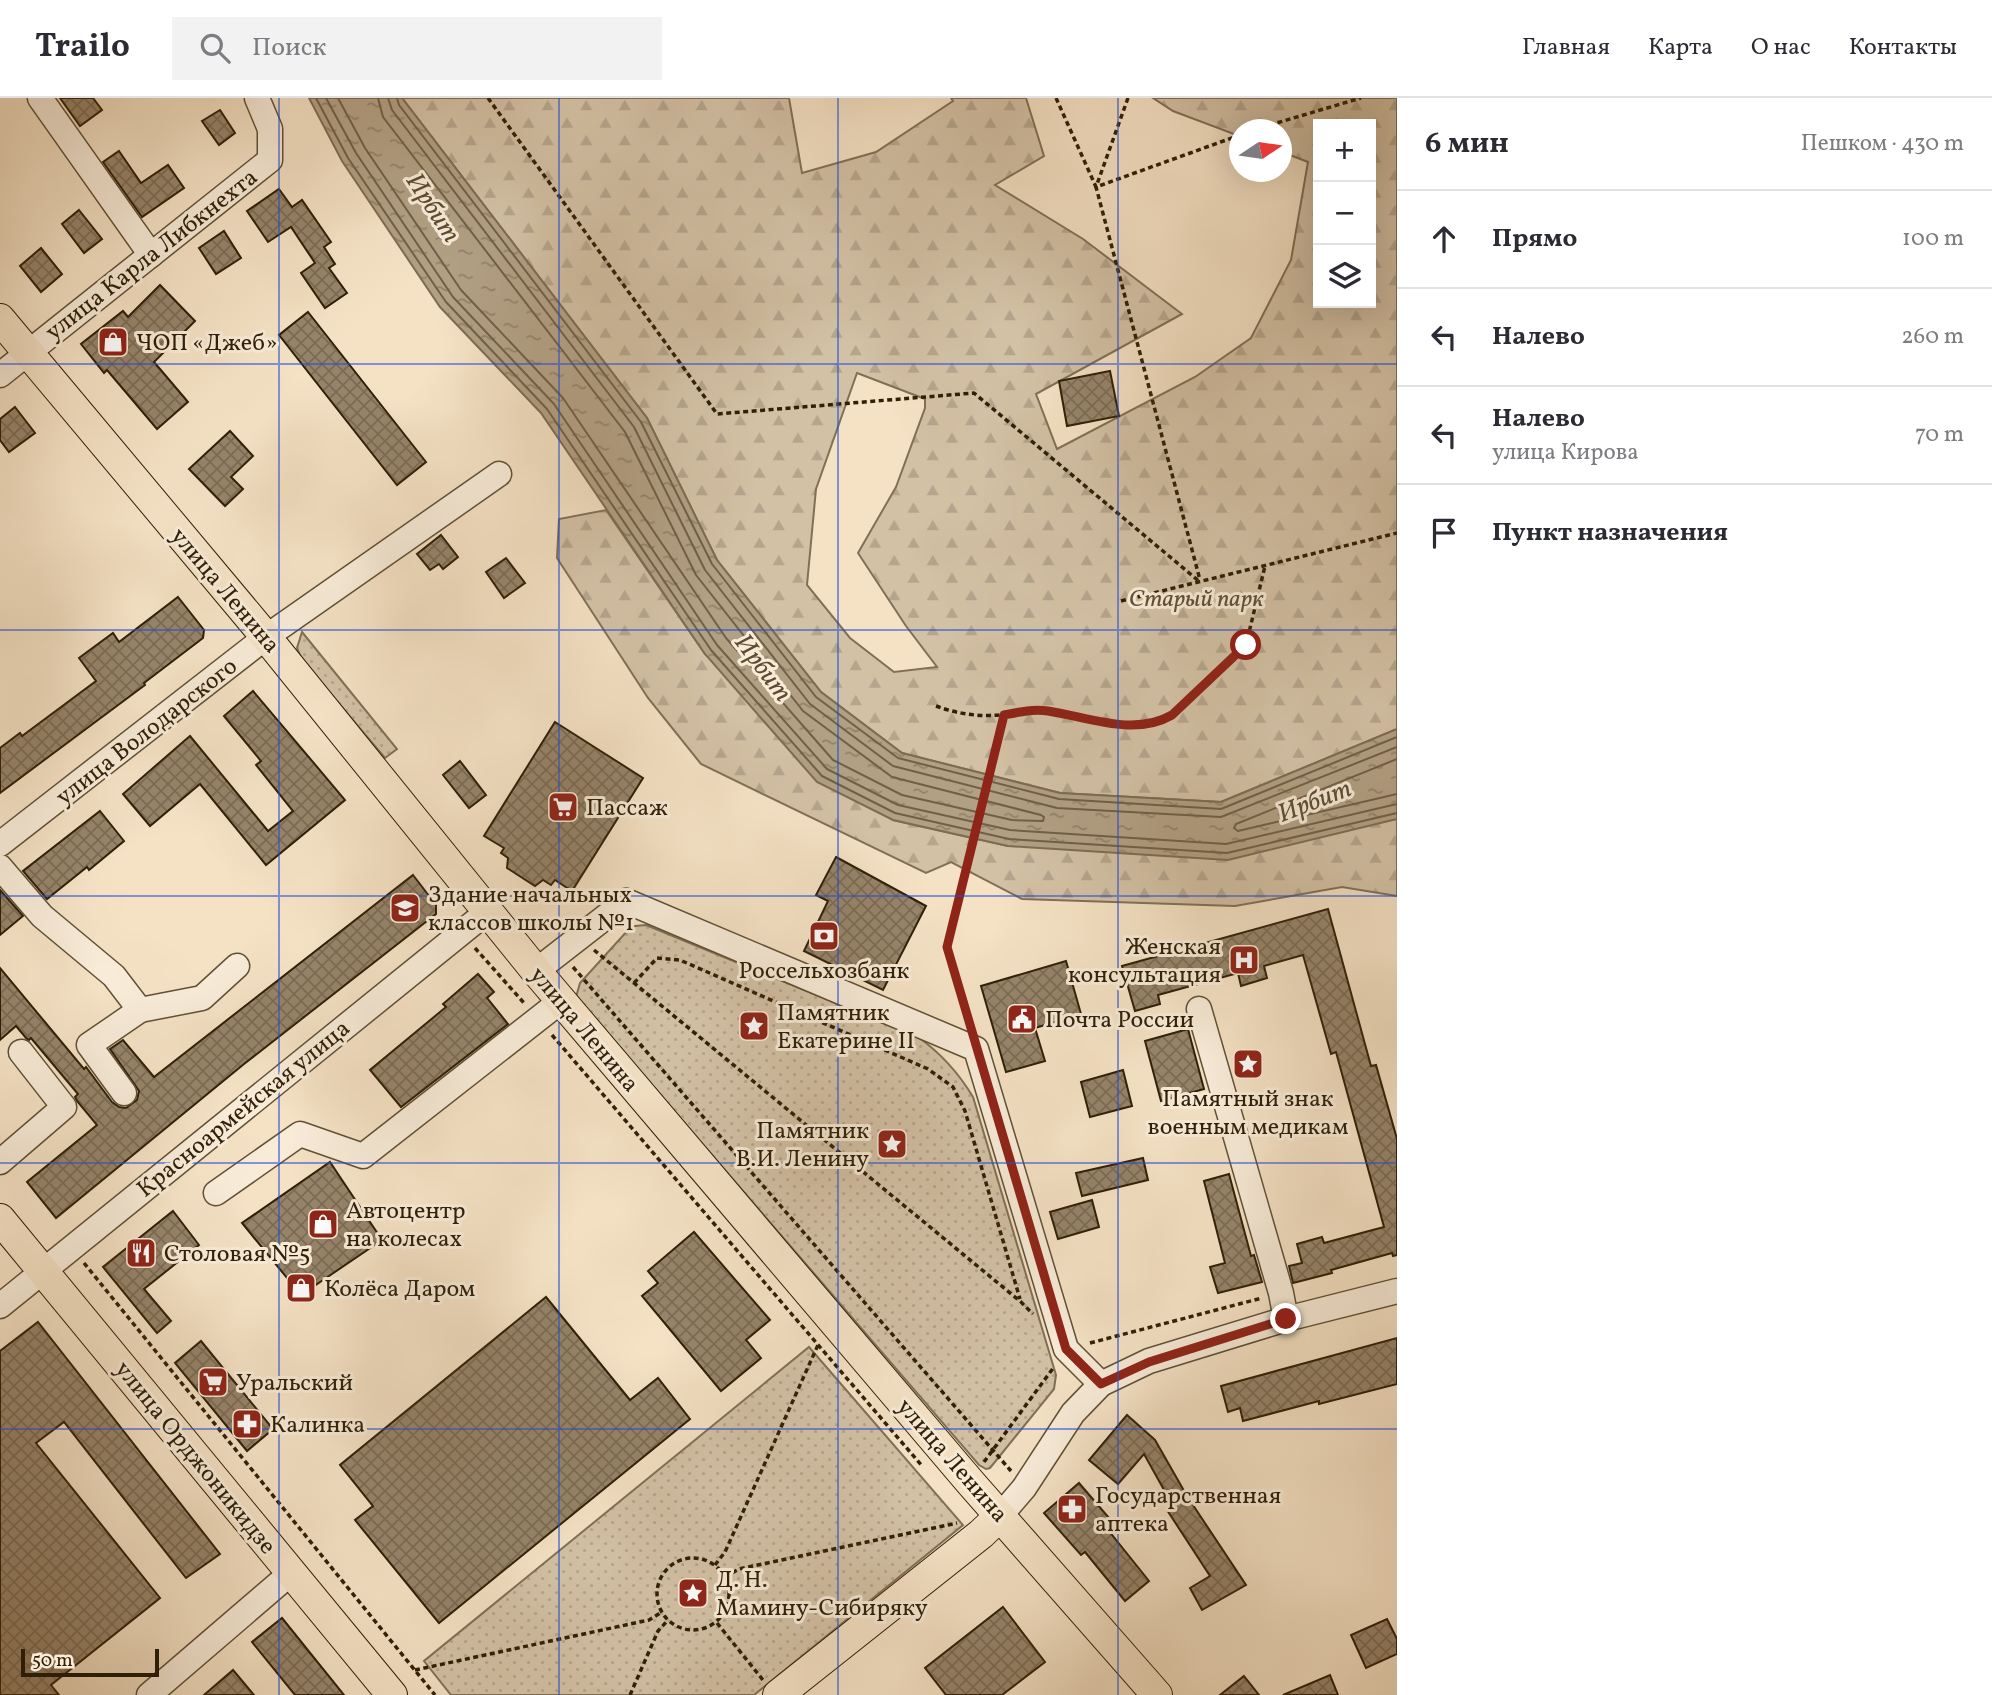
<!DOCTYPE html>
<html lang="ru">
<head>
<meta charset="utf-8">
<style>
  body { margin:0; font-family:Vollkorn,serif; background:#f2f2f3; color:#2b2b33 }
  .controls { position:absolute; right:21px; top:21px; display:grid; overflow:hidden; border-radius:0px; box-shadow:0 7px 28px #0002 }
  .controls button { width:63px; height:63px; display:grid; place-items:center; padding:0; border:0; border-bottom:2px solid #e1e1e2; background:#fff; color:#2b2b33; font:35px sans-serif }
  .compass { position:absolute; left:1229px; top:21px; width:63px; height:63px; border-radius:50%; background:#fff; box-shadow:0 7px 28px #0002; rotate:77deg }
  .scale { position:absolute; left:21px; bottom:18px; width:138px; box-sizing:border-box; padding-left:7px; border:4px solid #2f1f07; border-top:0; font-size:19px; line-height:24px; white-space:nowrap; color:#2f1f07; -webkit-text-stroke:5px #f8ecd9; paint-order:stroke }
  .stop { position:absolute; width:21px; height:21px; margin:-16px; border:5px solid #8f2418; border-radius:50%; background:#fff }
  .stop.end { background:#8f2418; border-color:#fff; box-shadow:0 2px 7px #0008 }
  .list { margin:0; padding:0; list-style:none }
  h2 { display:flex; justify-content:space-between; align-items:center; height:91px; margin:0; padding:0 28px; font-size:30px }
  h2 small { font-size:23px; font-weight:400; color:#7c7c81 }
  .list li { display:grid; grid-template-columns:46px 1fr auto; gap:21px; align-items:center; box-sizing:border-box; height:98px; padding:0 28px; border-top:2px solid #e1e1e2 }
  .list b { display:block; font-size:26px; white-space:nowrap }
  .list p { margin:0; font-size:23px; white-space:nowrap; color:#7c7c81 }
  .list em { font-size:23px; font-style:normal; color:#7c7c81 }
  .icon { flex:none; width:38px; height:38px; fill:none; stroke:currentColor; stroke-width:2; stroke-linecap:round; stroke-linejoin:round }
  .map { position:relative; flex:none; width:1397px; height:1597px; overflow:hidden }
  header { display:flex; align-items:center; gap:42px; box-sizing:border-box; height:98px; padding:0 35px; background:#fff; border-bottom:2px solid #e1e1e2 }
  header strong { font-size:33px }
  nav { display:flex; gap:38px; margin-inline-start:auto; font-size:24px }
  .search { width:490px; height:63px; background:#f2f2f3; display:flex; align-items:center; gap:18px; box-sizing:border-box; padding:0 24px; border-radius:0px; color:#7c7c81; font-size:26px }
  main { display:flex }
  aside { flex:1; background:#fff }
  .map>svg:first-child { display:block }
  .grass { fill:url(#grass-dots); stroke:#817056; stroke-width:2 }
  .forest { fill:url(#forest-firs); stroke:#817056; stroke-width:2; fill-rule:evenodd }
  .water { fill:url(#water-ripples); stroke:#7e6c52; stroke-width:2 }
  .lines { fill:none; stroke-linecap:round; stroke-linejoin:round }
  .shore { stroke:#706046; stroke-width:2 }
  .building { fill:url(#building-cross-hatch); stroke:#2f1f07; stroke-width:2 }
  .minor-casing { stroke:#605036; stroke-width:27 }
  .major-casing { stroke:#2f1f07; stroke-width:32 }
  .path { stroke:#2f1f07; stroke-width:3.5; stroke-dasharray:5 3.5; stroke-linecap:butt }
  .minor { stroke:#f8ecd9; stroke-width:24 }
  .major { stroke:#f5e2c5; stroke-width:30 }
  .route { stroke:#8f2418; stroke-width:9 }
  .grid { fill:none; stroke:#1d4ed8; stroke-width:2; stroke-opacity:0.55 }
  .labels { text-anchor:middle; stroke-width:6; stroke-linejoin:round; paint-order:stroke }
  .street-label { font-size:24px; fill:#2f1f07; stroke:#f8ecd9 }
  .poi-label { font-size:24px; fill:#2f1f07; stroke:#f8ecd9; text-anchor:start }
  .park-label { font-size:24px; font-style:italic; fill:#605036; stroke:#f8ecd9 }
  .water-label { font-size:26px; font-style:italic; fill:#5d4c33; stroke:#f8ecd9 }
</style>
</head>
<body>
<header>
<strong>Trailo</strong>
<div class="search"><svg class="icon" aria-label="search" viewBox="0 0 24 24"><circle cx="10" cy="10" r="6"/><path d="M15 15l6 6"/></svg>Поиск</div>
<nav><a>Главная</a><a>Карта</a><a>О нас</a><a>Контакты</a></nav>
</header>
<main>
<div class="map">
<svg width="1397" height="1597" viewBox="0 0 1397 1597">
  <defs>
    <pattern id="grass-dots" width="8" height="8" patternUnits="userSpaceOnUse" patternTransform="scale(1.75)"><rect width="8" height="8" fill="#d3c1a5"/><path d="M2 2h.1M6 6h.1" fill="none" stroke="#b5a58d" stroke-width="1.8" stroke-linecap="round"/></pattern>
    <pattern id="forest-firs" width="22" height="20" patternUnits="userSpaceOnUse" patternTransform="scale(1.75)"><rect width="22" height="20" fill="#d3c1a5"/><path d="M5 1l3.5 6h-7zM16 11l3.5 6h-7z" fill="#b5a58d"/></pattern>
    <pattern id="water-ripples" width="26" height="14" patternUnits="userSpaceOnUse" patternTransform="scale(1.75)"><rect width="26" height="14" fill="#b2a084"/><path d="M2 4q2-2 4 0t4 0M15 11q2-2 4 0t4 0" fill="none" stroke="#91826a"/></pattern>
    <pattern id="building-cross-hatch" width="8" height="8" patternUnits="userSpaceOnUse" patternTransform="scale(1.75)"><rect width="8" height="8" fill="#96846a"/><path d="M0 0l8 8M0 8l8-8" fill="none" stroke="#7b6b55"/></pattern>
  </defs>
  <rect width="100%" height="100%" fill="#f5e2c5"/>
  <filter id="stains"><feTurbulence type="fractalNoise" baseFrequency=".00286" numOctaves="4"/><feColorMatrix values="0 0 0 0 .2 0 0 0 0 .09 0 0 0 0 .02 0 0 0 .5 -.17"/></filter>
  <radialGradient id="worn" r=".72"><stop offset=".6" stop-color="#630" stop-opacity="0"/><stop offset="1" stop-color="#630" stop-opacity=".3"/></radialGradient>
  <g class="grass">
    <polygon points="302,534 397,651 385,660 302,562 297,550"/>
    <path d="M646,827L918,939C942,956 958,974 973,999L1056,1277L1054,1291L990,1370L986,1371L979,1367L576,899L580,885L628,832L635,828Z"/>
    <polygon points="809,1249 963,1427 754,1597 451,1597 424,1563"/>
  </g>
  <g class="forest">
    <path d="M402,0H789L802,75L876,54L953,3L951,0H1026L1044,58L995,87L1083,141L1182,216L1036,296L1057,351L1195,279L1251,240L1291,162L1308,64L1282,54V32H1240L1239,38L1173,13L1153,0H1397V631L1221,704L1060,695L902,655L821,594L717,462L647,320ZM1318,26H1371V205H1318ZM857,275L925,301V310L896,389L858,455L906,528L937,569L894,574L850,540L807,487L816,391Z"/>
    <polygon points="606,412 705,556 893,722 1008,748 1397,721 1397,798 1342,789 1235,808 1022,801 951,764 926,775 701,666 648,600 557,460 559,421"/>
  </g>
  <polygon class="water" points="309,0 402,0 647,320 717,462 821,594 902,655 1060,695 1221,704 1397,631 1397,721 1228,762 1008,748 893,722 817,684 705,556 541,315 440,209 342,63"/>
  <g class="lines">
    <g class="shore">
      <polyline points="316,0 348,60 446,204 547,311 711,552 822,678 895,715 1009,741 1227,755 1397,715"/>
      <polyline points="326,0 356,55 453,199 554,306 717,547 827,671 898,707 1010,732 1226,746 1397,706"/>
      <polyline points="338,0 365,50 461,192 563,300 726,540 833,662 902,697 1012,722 1043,723 1044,719 1041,717 892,679 803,613 696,477 625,334 383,19 378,0"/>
      <polyline points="388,0 392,12 634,329 705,472 810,606 893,668 1057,710 1221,719 1397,649"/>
      <polyline points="397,0 399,7 641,324 712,466 816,599 898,660 1059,701 1221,711 1397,639"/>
      <polyline points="1397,661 1236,726 1234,730 1238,733 1397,696"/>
    </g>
  </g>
  <g class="building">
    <polygon points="60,0 93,0 102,12 80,28"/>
    <polygon points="220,12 235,35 219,47 202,23"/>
    <polygon points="119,53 141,85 168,67 184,90 142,119 103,64"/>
    <polygon points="279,91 292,109 302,102 331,144 324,149 335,166 329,170 347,195 325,210 301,175 315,165 291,129 268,144 247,113"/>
    <polygon points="79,112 102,141 84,155 62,126"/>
    <polygon points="224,133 241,160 216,176 199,150"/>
    <polygon points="41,150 62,176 41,194 20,168"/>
    <polygon points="160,187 195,223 154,264 188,304 157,331 107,272 104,275 81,246 123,213 128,219"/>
    <polygon points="308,214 426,364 397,387 279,237"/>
    <polygon points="1110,273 1119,318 1067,328 1059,283"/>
    <polygon points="15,309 35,335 9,354 0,342 0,321"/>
    <polygon points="230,333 253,358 231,379 243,391 225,408 189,371"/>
    <polygon points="441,437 458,459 443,471 439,466 430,472 417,456"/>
    <polygon points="506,460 525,485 504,500 486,474"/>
    <polygon points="178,499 204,532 203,540 144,585 145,587 0,695 0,650 20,635 22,638 96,583 79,560 113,535 119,544"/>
    <polygon points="253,593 345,702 266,767 200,686 150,728 123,696 190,638 268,733 293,713 256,667 261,663 224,618"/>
    <polygon points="555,624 643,680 572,793 555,782 551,787 543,782 535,788 507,770 508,760 501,755 504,750 484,738"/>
    <polygon points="460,663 486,697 469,710 443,677"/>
    <polygon points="100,713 124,743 89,772 87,769 47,801 23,773"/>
    <polygon points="836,759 926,808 883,892 804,853 828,803 816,797"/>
    <polygon points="413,777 436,807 436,816 244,966 56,1120 27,1084 97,1027 77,1003 75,999 78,996 31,940 29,942 26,940 16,928 0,942 0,870 84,971 86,969 112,1004 119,1009 126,1010 137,1002 139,993 110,951 123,942 154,979"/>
    <polygon points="0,792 23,818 0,837"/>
    <polygon points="1328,811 1371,968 1376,967 1397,1041 1397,1157 1393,1158 1392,1155 1331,1172 1332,1175 1293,1185 1289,1168 1302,1165 1297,1146 1322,1139 1324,1145 1384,1129 1336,954 1331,956 1303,857 1264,868 1267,880 1241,888 1238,875 1158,897 1160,906 1135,913 1122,868"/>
    <polygon points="1066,863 1081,916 1035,930 1045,963 1006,974 981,888"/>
    <polygon points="478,876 494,894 487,900 508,926 401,1009 370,972 446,909 443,906"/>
    <polygon points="1188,931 1204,991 1161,1003 1145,943"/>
    <polygon points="1123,972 1132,1008 1090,1019 1081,984"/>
    <polygon points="1143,1060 1148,1082 1082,1098 1076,1075"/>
    <polygon points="330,1064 382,1142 301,1197 242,1125"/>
    <polygon points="1229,1076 1251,1158 1254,1157 1262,1184 1218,1195 1210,1169 1225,1165 1204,1083"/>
    <polygon points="1092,1102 1099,1129 1058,1141 1050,1114"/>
    <polygon points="173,1113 199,1147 144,1191 171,1223 157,1235 103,1169"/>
    <polygon points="694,1134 770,1222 746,1242 761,1260 721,1293 642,1198 658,1185 648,1173"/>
    <polygon points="546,1199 630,1302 658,1280 690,1321 439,1525 355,1422 373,1408 340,1367"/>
    <polygon points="38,1224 220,1456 186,1480 64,1324 36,1345 160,1500 51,1587 59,1597 0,1597 0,1253"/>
    <polygon points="1397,1240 1397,1286 1319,1306 1319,1303 1243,1323 1240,1310 1228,1314 1221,1288"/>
    <polygon points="201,1243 273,1331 247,1353 175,1265"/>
    <polygon points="1127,1317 1155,1342 1187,1398 1246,1487 1202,1512 1190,1490 1210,1478 1167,1412 1173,1408 1144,1356 1118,1386 1089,1362"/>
    <polygon points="1079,1385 1115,1427 1109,1433 1149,1483 1125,1503 1085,1454 1081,1457 1044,1415"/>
    <polygon points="1003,1509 1045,1564 1002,1597 946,1597 925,1570"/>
    <polygon points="282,1520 344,1597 295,1597 252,1544"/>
    <polygon points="1387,1521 1397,1541 1397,1556 1366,1570 1351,1537"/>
    <polygon points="233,1572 254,1597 204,1597"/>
    <polygon points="1330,1577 1338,1597 1283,1597"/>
    <polygon points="1244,1578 1259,1597 1220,1597"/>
  </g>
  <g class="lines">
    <g class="minor-casing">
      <g id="minor">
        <polyline points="40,0 151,157"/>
        <polyline points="0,277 270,62 270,31 257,0"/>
        <polyline points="0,746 266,539 499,376"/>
        <polyline points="0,769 42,818 114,878 140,912 89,947 124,995"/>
        <polyline points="536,873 626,803 976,951 1066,1251 1101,1286"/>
        <polyline points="1199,911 1281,1195 1286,1221"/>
        <polyline points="140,912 202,900 237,868"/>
        <polyline points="0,1064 64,1009 21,954"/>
        <polyline points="216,1095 300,1036 363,1058 561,903"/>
        <polyline points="0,1208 487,814"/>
        <polyline points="1000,1418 1024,1390 1073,1315 1101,1286 1149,1263 1286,1221 1397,1193"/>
        <polyline points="149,1597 291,1475"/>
      </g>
    </g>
    <g class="major-casing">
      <g id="major">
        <polyline points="0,221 266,539 536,873 970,1384 1157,1597"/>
        <polyline points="0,1121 392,1597"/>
        <polyline points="778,1597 981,1436 1000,1418"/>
      </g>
    </g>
    <g class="path">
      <polyline points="488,0 717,316 974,295 1200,484"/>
      <polyline points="1056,0 1096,89 1240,37"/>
      <polyline points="1128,0 1096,89 1200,482"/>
      <polyline points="1253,32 1361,0"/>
      <polyline points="1121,503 1397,435"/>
      <path d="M936,608C957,616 984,620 1006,616C1014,615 1021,612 1028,612C1046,610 1064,618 1082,621C1110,627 1147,631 1172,617L1246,547L1265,468"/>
      <polyline points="475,850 524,905"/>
      <polyline points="594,852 1021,1204 1033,1216"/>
      <polyline points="573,869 1011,1373"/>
      <polyline points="634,885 657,860 680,862 928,971 953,989 965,1013 1020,1201"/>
      <polyline points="969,927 947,849 1004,617"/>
      <polyline points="552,937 923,1369"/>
      <polyline points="84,1165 435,1597"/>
      <polyline points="1090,1245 1262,1200"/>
      <polyline points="984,1364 1054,1269"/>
      <circle cx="693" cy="1496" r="36"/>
      <polyline points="715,1467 725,1454 818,1247"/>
      <polyline points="725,1479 739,1471 957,1425"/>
      <polyline points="717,1525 763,1582"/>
      <polyline points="415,1572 649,1522 662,1514"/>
      <polyline points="630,1597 658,1533 668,1522"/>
    </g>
    <use href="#minor" class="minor"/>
    <use href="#major" class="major"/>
  </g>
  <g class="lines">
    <path class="route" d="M1246,547L1172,617C1134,639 1088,619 1048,613C1032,611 1019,614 1004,617L947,849L1066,1251L1101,1286L1149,1264L1286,1221"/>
  </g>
  <path class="grid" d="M279,0V1597M559,0V1597M838,0V1597M1118,0V1597M0,266H1397M0,532H1397M0,798H1397M0,1065H1397M0,1331H1397"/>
  <defs>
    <g id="shop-square" transform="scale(1.575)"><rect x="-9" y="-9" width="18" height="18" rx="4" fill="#8f2418" stroke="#f8ecd9"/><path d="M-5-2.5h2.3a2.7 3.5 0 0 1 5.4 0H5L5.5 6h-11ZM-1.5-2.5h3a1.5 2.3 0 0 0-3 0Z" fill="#fff"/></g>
    <g id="supermarket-square" transform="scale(1.575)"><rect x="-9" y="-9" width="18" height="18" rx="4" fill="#8f2418" stroke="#f8ecd9"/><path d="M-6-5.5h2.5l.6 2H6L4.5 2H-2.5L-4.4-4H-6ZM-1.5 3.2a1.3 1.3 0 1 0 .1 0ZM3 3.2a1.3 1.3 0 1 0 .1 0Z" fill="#fff"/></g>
    <g id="school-square" transform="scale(1.575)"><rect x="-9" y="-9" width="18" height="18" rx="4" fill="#8f2418" stroke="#f8ecd9"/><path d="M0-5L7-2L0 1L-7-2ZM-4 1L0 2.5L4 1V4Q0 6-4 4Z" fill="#fff"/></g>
    <g id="bank-square" transform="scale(1.575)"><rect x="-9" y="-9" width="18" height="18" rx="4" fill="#8f2418" stroke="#f8ecd9"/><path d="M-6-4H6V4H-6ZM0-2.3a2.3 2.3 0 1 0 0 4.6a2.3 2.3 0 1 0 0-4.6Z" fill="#fff"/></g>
    <g id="hospital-square" transform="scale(1.575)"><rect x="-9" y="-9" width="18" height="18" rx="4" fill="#8f2418" stroke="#f8ecd9"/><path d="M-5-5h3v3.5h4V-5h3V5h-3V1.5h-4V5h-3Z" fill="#fff"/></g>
    <g id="civic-square" transform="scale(1.575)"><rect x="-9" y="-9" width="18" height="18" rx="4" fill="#8f2418" stroke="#f8ecd9"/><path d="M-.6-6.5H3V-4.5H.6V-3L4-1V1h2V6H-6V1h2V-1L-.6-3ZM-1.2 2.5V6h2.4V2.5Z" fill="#fff"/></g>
    <g id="sight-square" transform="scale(1.575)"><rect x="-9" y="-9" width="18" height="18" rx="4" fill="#8f2418" stroke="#f8ecd9"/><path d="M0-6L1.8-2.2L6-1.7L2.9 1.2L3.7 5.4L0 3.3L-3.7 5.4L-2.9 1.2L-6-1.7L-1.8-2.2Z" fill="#fff"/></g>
    <g id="restaurant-square" transform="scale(1.575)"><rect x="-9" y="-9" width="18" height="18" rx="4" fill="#8f2418" stroke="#f8ecd9"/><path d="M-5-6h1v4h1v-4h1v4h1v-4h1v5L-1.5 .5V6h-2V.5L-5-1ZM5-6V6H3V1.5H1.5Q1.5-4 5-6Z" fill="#fff"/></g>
    <g id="pharmacy-square" transform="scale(1.575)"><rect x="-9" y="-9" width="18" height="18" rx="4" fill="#8f2418" stroke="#f8ecd9"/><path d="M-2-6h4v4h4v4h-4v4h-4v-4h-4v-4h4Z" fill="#fff"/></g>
  </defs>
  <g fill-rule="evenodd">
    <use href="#shop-square" x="113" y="244"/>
    <use href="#supermarket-square" x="563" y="709"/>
    <use href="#school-square" x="405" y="810"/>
    <use href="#bank-square" x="824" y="838"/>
    <use href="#hospital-square" x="1244" y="862"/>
    <use href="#civic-square" x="1022" y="921"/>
    <use href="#sight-square" x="754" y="928"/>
    <use href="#sight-square" x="1248" y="966"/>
    <use href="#sight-square" x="892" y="1046"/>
    <use href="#shop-square" x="323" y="1126"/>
    <use href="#restaurant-square" x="141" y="1155"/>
    <use href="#shop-square" x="301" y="1190"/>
    <use href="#supermarket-square" x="213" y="1284"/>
    <use href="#pharmacy-square" x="247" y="1326"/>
    <use href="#pharmacy-square" x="1072" y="1411"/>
    <use href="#sight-square" x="693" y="1495"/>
  </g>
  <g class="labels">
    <g class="street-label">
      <text transform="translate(151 156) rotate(-38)" y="8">улица Карла Либкнехта</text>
      <text transform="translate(226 492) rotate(50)" y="8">улица Ленина</text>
      <text transform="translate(146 633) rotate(-38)" y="8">улица Володарского</text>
      <text transform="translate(585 931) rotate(50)" y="8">улица Ленина</text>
      <text transform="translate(243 1010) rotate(-39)" y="8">Красноармейская улица</text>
      <text transform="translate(196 1359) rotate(51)" y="8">улица Орджоникидзе</text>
      <text transform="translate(953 1362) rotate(49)" y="8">улица Ленина</text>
    </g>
    <g class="poi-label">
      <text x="136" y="252">ЧОП «Джеб»</text>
      <text x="586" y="717">Пассаж</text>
      <text x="428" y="804">Здание начальных<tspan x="428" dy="28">классов школы №1</tspan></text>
      <text x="1221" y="856" text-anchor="end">Женская<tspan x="1221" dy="28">консультация</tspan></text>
      <text x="824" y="880" text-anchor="middle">Россельхозбанк</text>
      <text x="777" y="922">Памятник<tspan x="777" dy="28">Екатерине II</tspan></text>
      <text x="1045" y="929">Почта России</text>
      <text x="1248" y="1008" text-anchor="middle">Памятный знак<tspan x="1248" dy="28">военным медикам</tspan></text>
      <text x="869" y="1040" text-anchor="end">Памятник<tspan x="869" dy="28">В.И. Ленину</tspan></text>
      <text x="346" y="1120">Автоцентр<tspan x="346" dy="28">на колесах</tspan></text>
      <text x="164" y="1163">Столовая №5</text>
      <text x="324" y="1198">Колёса Даром</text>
      <text x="236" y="1292">Уральский</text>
      <text x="270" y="1334">Калинка</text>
      <text x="1095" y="1405">Государственная<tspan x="1095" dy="28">аптека</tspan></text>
      <text x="716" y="1489">Д. Н.<tspan x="716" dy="28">Мамину-Сибиряку</tspan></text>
    </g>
    <g class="park-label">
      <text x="1196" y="508">Старый парк</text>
    </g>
    <g class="water-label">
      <text transform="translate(434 109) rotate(57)" y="9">Ирбит</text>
      <text transform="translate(764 569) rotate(53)" y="9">Ирбит</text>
      <text transform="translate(1314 702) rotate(-21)" y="9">Ирбит</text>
    </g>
  </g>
  <rect width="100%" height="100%" filter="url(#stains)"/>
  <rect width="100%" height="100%" fill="url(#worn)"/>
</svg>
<div class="controls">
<button>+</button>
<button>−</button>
<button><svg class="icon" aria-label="layers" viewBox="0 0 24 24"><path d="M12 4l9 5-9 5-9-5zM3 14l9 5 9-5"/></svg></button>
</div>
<svg class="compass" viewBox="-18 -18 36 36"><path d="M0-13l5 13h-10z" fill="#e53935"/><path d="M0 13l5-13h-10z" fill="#7c7c81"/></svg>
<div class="scale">50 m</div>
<div class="stop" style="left:1246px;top:547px"></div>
<div class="stop end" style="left:1286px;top:1221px"></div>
</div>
<aside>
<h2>6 мин<small>Пешком · 430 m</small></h2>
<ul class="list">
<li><svg class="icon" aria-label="ahead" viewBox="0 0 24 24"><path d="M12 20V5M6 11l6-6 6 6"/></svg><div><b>Прямо</b></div><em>100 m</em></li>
<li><svg class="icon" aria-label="left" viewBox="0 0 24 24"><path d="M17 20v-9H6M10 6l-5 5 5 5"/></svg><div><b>Налево</b></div><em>260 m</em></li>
<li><svg class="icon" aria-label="left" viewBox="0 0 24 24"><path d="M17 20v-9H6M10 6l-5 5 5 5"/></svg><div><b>Налево</b><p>улица Кирова</p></div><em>70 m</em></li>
<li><svg class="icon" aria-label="arrive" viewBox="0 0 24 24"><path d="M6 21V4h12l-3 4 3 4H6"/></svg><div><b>Пункт назначения</b></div></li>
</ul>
</aside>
</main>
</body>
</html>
